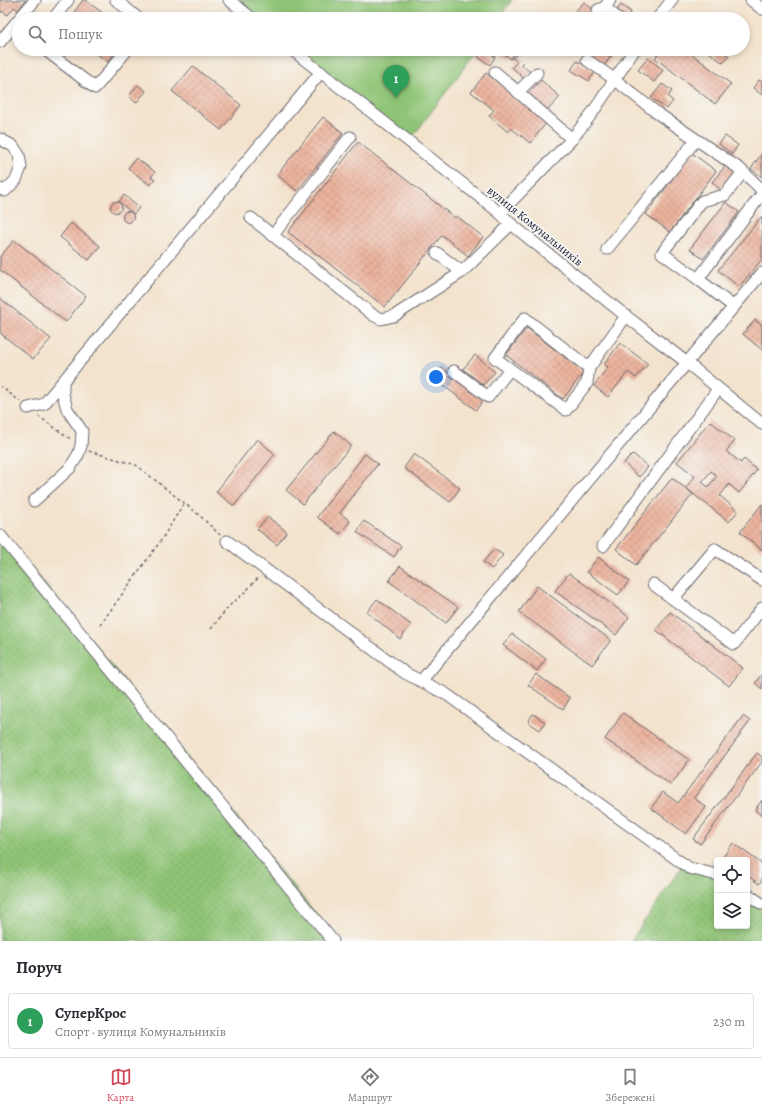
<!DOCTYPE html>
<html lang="uk">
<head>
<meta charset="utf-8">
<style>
  body { margin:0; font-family:Alegreya,serif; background:#f7f7f7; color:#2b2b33 }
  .controls { position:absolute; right:12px; bottom:12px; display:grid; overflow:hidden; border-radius:4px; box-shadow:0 2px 6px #0003 }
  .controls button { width:36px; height:36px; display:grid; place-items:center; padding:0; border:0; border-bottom:1px solid #e1e1e2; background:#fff; color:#2b2b33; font:20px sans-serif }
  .you { position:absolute; left:436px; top:377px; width:14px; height:14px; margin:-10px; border:3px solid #fff; border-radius:50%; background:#1a73e8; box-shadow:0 0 0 6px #1a73e833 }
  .badge { display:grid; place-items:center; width:26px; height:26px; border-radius:50%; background:#d1495b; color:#fff; font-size:13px; font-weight:700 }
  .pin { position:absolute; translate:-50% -33px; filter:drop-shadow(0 1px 2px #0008) }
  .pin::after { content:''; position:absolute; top:21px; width:14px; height:12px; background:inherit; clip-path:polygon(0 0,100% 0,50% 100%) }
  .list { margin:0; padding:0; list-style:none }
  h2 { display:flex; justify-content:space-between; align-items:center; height:52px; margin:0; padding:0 16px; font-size:17px }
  h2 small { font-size:13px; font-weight:400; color:#7c7c81 }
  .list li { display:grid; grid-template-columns:26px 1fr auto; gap:12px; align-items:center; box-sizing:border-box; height:56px; margin:0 8px 8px; padding:0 8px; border:1px solid #e1e1e2; border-radius:4px }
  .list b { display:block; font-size:15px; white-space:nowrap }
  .list p { margin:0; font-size:13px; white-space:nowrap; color:#7c7c81 }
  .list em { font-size:13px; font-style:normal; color:#7c7c81 }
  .icon { flex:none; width:22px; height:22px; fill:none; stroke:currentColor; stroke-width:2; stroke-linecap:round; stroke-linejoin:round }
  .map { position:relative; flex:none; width:762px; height:941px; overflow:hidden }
  .search { position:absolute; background:#fff; box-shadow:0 2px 6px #0003; left:12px; right:12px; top:12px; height:44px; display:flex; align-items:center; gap:10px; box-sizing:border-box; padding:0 14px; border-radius:22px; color:#7c7c81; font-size:15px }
  .sheet { height:116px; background:#fff }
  nav { display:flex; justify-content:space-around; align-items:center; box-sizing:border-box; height:56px; border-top:1px solid #e1e1e2; background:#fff; font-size:11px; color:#7c7c81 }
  nav a { display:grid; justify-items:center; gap:2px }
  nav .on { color:#d1495b }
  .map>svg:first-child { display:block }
  .green { fill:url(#green-dots); stroke:#587358 }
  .pitch { fill:#8fc476; stroke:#587358 }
  .building { fill:url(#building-cross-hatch); fill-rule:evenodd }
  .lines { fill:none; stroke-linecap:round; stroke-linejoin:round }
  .minor-casing { stroke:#6b666e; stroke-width:13 }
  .path { stroke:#6b666e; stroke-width:1.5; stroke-dasharray:3 3; stroke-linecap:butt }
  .minor { stroke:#fff; stroke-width:11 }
  .labels { text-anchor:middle; stroke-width:4; stroke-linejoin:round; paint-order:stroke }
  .street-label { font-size:12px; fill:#22223b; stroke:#f6f6f2 }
</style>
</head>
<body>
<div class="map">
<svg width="762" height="941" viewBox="0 0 762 941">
  <defs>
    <pattern id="green-dots" width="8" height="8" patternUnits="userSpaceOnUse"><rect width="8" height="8" fill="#8fc476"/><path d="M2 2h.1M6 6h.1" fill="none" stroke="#7ba867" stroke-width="1.8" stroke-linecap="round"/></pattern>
    <pattern id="building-cross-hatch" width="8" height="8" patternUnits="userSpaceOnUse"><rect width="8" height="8" fill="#ecb49e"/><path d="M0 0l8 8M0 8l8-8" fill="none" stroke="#ca9a89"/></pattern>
  </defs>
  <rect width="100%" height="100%" fill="#f6f6f2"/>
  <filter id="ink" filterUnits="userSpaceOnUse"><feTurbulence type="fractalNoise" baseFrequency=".025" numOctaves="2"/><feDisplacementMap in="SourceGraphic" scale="8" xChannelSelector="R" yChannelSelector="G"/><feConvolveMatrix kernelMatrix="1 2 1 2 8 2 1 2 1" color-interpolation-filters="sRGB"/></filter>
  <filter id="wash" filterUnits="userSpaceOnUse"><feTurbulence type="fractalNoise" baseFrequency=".012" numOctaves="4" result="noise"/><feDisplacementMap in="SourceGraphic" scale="16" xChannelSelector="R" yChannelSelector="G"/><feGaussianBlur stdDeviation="0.9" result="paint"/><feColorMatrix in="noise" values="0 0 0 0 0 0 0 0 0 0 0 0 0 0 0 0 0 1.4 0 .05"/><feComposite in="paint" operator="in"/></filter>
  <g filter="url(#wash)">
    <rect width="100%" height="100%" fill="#f3e3cd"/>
    <g class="green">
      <polygon points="0,529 9,540 338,941 0,941"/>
      <polygon points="682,866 717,875 717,926 747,926 747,894 762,904 762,941 631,941"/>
    </g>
    <g class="pitch">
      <polygon points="226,0 512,0 498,19 251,19"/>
      <polygon points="289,49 478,49 408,143"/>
    </g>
    <g id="blocks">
      <g class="building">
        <polygon points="0,0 26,0 18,10 14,7 8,15 2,11 0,14"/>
        <polygon points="83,0 85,0 111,19 69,19"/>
        <polygon points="584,2 599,15 596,19 568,19"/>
        <polygon points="621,5 631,12 626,19 616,12"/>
        <polygon points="90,49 117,49 108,62"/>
        <polygon points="484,49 495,57 490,65 478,57"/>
        <polygon points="502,49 510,49 515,53 511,59 500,51"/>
        <polygon points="592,49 600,49 611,56 604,66 588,56"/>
        <polygon points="662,49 685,49 731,84 715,104 655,58"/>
        <polygon points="705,49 720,49 729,56 723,63"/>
        <polygon points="518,53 525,60 521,64 531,73 524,79 512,67 517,62 513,58"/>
        <polygon points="648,58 663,70 654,82 638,70"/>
        <polygon points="577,61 595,72 589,81 571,70"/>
        <polygon points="193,66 241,105 221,130 172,91"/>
        <polygon points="486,73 547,122 530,143 511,128 508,132 489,116 494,110 471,92"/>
        <polygon points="541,80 560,97 546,112 527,94"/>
        <polygon points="759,80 762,82 762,95 753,88"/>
        <polygon points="662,84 672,91 668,97 673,101 667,109 651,98"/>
        <polygon points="138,85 146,91 136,103 129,96"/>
        <polygon points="323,117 343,133 297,191 277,175"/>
        <polygon points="725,136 738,145 732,154 719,144"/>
        <polygon points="358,142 455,218 457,216 483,237 468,256 442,235 385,307 288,232"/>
        <polygon points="692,153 716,171 670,232 646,214"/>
        <polygon points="762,153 762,177 751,169"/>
        <polygon points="136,158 155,172 151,177 155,179 150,185 128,168"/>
        <polygon points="727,164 738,174 723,192 712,182"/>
        <polygon points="124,195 139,208 134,214 119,202"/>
        <circle cx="116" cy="207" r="5.5"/>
        <polygon points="726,202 739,212 703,259 690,249"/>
        <circle cx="128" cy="217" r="5.5"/>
        <polygon points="762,216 762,259 739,287 718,270"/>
        <polygon points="71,223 100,246 89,260 60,237"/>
        <polygon points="14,240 86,296 66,322 0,270 0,257"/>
        <polygon points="0,298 51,339 33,359 0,333"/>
        <polygon points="755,320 762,325 762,350 743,334"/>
        <polygon points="527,328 584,372 563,399 506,355"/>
        <polygon points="620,343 648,364 636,378 628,372 608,397 594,386 608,367 604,364"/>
        <polygon points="475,355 495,372 483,385 463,369"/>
        <polygon points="441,368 484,399 476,410 433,378"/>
        <path d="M710,421L735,441L726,451L741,463L744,459L757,470L739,493L729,484L720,496L738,511L729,522L686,488L695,476L677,462ZM711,471L717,476L708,487L702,482Z"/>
        <polygon points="334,431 351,446 303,504 286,490"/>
        <polygon points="257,439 275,454 234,506 216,492"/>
        <polygon points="365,454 378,464 340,513 350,521 340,534 317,517"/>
        <polygon points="414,454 460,488 450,502 404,468"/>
        <polygon points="633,454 648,467 639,477 624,463"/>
        <polygon points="672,478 693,494 636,565 616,549"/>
        <polygon points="762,504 762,550 740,532"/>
        <polygon points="268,517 287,532 277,545 257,529"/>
        <polygon points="364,521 401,546 394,557 357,532"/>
        <polygon points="494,549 503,555 492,569 483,562"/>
        <polygon points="598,557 629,581 618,595 587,572"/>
        <polygon points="400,566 458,607 446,623 389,581"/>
        <polygon points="569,573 629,617 616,635 555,591"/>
        <polygon points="537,586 611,640 592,665 519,612"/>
        <polygon points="377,599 411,625 400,639 367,612"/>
        <polygon points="670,612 743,668 729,686 656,630"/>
        <polygon points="512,634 546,659 537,671 503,645"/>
        <polygon points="536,674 570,698 563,709 528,685"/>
        <polygon points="762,674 762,689 755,683"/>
        <polygon points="623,713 689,760 671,785 605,739"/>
        <polygon points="533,714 545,722 540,730 528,722"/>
        <polygon points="743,716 750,721 694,798 706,807 686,834 651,808 663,792 678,803"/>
        <polygon points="757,753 762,757 762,762 700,844 693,839"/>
        <polygon points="762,800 762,816 755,810"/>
        <polygon points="733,843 762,864 762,880 759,884 747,875 747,860 726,860 723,857"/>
      </g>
    </g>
  </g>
  <g filter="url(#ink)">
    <use href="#blocks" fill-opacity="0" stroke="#6b666e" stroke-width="1"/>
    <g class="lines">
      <g class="minor-casing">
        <g id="minor">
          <polyline points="116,0 139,19"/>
          <polyline points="229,0 253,19"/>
          <polyline points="751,0 762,9"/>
          <polyline points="605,7 618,19"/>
          <polyline points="598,10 605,7 610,0"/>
          <polyline points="19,19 35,0"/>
          <polyline points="53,19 68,0"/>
          <polyline points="657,19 672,0"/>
          <polyline points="0,42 19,19"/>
          <polyline points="44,49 95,88 128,49"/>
          <polyline points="291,49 500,213 511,224 626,316 686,362 762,424"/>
          <polyline points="587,60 614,79 657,113 740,169 762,190"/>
          <polyline points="495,72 572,139"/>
          <polyline points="518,92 537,73"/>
          <polyline points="0,139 13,146 19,155 21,167 16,180 5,191 0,189"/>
          <polyline points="743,172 725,195 702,201 662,253 698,279 762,194"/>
          <polyline points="500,213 572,139 593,112 635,49"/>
          <polyline points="251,218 373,315 381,319 394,316 462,272"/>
          <polyline points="273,235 350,137"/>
          <polyline points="607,249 696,140"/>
          <polyline points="437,253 462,272 511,224"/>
          <polyline points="698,279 734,307"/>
          <polyline points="589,368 587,383 566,410 495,358 525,318 589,368 626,316"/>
          <polyline points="454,371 488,397 510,369"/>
          <polyline points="28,408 44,404 321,72"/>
          <polyline points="34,501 70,468 78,455 81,446 82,431 67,409 63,394 63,381"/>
          <polyline points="0,535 333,941"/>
          <polyline points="227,541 405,673 446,694 689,868 717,875"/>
          <polyline points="603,546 718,389"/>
          <polyline points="653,584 734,644 762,608"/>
          <polyline points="673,599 715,549 762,580"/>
          <polyline points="421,681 762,273"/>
          <polyline points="747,894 762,904"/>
        </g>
      </g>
      <g class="path">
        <polyline points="0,386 21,402"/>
        <polyline points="38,416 72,440"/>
        <polyline points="89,451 136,465 198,514 220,535"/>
        <polyline points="100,625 162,539 184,503"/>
        <polyline points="211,629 229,606 245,592 259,577"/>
      </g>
      <use href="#minor" class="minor"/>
    </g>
  </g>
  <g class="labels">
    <g class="street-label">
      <text transform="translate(535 226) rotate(39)" y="4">вулиця Комунальників</text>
    </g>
  </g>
</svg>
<div class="controls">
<button><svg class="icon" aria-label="locate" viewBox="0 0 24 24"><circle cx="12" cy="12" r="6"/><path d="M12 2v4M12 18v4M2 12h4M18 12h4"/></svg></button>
<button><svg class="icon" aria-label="layers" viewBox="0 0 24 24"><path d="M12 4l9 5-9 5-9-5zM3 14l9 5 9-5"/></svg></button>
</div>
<div class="you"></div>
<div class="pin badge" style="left:396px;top:98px;background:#2e9e5b">1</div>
<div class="search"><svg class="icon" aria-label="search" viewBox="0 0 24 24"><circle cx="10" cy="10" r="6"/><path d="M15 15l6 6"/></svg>Пошук</div>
</div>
<section class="sheet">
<h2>Поруч<small></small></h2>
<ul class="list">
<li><span class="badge" style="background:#2e9e5b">1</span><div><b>СуперКрос</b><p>Спорт · вулиця Комунальників</p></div><em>230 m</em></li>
</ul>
</section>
<nav>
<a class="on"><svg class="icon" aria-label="map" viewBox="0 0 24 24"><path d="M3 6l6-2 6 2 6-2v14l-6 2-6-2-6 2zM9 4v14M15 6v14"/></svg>Карта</a>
<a><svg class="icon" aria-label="directions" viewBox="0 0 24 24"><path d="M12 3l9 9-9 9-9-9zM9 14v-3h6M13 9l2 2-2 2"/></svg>Маршрут</a>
<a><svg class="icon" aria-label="saved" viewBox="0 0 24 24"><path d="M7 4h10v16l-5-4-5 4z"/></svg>Збережені</a>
</nav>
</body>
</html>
